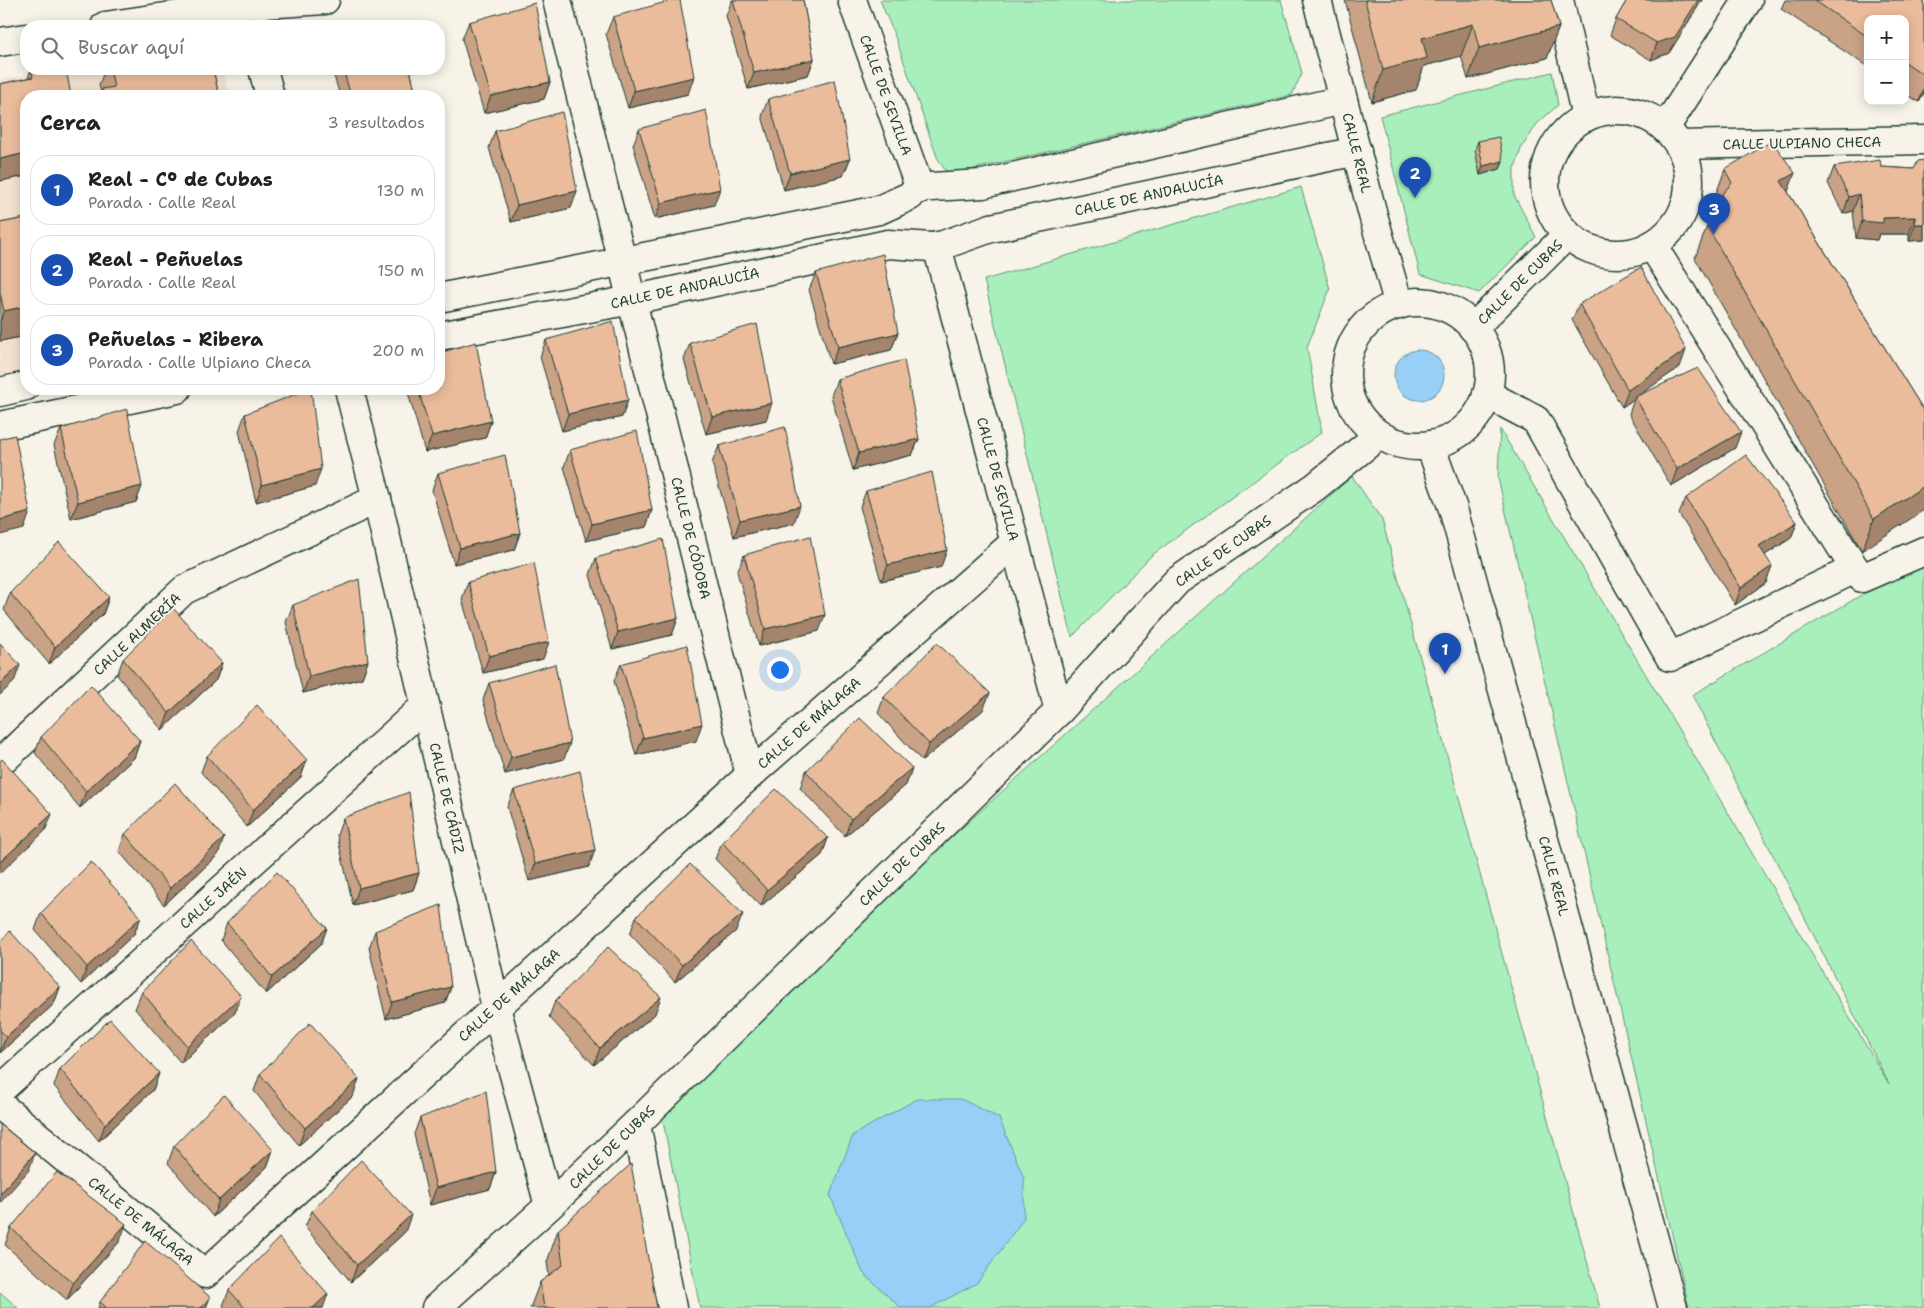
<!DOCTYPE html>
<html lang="es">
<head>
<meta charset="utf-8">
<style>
  body { margin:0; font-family:"Shantell Sans",sans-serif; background:#f2f2f2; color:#222 }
  .controls { position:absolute; right:15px; top:15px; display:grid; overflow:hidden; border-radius:10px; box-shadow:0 2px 12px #0003 }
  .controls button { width:45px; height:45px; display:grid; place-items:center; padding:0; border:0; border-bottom:1px solid #e0e0e0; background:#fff; color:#222; font:25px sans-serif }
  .you { position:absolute; left:779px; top:669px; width:18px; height:18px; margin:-12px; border:4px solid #fff; border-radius:50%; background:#1a73e8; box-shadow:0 0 0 8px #1a73e833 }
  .badge { display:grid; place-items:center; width:32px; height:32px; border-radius:50%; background:#1a73e8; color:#fff; font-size:16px; font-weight:700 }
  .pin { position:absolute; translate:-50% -41px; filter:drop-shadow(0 1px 2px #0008) }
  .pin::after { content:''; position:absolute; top:26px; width:18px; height:15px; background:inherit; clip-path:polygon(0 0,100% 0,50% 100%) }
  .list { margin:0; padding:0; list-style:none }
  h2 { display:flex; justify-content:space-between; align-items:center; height:65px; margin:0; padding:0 20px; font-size:21px }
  h2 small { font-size:16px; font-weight:400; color:#767676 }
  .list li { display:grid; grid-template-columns:32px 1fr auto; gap:15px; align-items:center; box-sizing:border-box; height:70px; margin:0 10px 10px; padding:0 10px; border:1px solid #e0e0e0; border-radius:20px }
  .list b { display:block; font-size:19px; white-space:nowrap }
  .list p { margin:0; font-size:16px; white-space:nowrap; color:#767676 }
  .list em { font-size:16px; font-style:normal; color:#767676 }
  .icon { flex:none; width:28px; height:28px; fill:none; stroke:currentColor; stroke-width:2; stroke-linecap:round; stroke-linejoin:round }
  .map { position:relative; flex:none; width:1924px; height:1308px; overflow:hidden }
  .search { position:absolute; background:#fff; box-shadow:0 2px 12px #0003; left:20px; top:20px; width:425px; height:55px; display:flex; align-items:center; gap:12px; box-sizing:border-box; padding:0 18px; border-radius:20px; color:#767676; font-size:19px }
  .panel { position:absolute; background:#fff; box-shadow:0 2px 12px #0003; left:20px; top:90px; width:425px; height:305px; border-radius:20px }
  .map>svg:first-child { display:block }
  .built { fill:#f3e2d1 }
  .green { fill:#a8efbb; stroke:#649678 }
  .water { fill:#98cff6; stroke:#6895a8 }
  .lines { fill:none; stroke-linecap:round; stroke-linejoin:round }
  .street-casing { stroke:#1f3d34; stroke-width:31 }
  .secondary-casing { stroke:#1f3d34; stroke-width:31 }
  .street { stroke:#f7f3e8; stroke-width:28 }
  .secondary { stroke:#f7f3e8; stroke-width:28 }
  .wall { fill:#caa286; stroke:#1f3d34 }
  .shaded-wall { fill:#a4846d; stroke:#1f3d34 }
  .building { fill:#ebbc9c; stroke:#1f3d34 }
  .labels { text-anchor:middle; stroke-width:4; stroke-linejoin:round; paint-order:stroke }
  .street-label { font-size:14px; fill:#1f3d34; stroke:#f7f3e8 }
</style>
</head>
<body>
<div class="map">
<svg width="1924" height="1308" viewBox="0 0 1924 1308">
  <rect width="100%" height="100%" fill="#f7f3e8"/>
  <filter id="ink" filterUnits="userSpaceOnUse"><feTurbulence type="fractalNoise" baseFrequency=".02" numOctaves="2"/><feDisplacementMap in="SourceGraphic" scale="10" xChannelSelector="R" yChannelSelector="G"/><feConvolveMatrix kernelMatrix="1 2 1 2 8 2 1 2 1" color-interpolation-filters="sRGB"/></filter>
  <g filter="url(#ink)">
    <polygon class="built" points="78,69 222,69 230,96 26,96 26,370 0,376 0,79"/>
    <g class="green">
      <polygon points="880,0 1281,0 1302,73 1292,95 948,175 937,157 896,39"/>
      <polygon points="1552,72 1558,105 1537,124 1521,149 1514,171 1514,195 1536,237 1479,293 1420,274 1380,116"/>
      <polygon points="1301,187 1330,289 1307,347 1322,432 1152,555 1072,637 984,280"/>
      <polygon points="1500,429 1889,1084 1692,695 1924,558 1924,1308 1689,1308 1498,478"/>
      <polygon points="1352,476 1382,520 1600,1308 700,1308 659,1101"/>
      <polygon points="0,1292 18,1308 0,1308"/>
    </g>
    <g class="water">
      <circle cx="1419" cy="375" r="25"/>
      <polygon points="917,1099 961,1099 999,1118 1024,1178 1024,1218 977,1283 930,1308 901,1308 863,1273 830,1195 853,1135"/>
    </g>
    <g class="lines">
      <g class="street-casing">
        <g id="street">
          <polyline points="557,0 750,775"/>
          <polyline points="852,0 920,189"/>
          <polyline points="1559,0 1586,117"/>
          <polyline points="105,26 246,5 325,0"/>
          <polyline points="0,42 26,38"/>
          <polyline points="263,69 270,96"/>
          <circle cx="1617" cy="182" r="72"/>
          <polyline points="1665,128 1748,0"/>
          <polyline points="1679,145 1924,140"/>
          <polyline points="931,187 983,184 1343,100"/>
          <polyline points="943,245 991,228 1357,151"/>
          <polyline points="937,246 1059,711"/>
          <polyline points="439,298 879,210 910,196"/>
          <polyline points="1473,328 1567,235"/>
          <polyline points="439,336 632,300 888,244 931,247"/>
          <polyline points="349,389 377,499 496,1007 549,1206"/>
          <polyline points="0,392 26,386"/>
          <polyline points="1487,394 1536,420 1670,657 1855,569 1652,245"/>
          <polyline points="0,426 177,389"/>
          <polyline points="1855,569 1862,578 1924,551"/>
          <polyline points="0,763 184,590 377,499"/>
          <polyline points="0,1090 425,706"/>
          <polyline points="0,1105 205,1274 750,775 1014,543"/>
          <polyline points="636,1124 672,1308"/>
          <polyline points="436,1308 549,1206 636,1124 1059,711 1177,581 1315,487 1379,435"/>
        </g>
      </g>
      <g class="secondary-casing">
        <g id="secondary">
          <polyline points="1317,0 1373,215 1399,305"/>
          <circle cx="1418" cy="374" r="72"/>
          <polyline points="1430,445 1453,509 1673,1308"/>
        </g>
      </g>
      <use href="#street" class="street"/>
      <use href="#secondary" class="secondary"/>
    </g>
    <g class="wall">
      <polygon points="732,0 803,0 814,59 808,75 748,89 726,16"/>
      <polygon points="1345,0 1551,0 1559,27 1547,58 1468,79 1461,56 1424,66 1416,90 1372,102"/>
      <polygon points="1627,0 1702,0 1669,53 1651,60 1610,35 1616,19"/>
      <polygon points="1785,0 1924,0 1924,94 1919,102 1905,93 1905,19 1868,19 1868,67 1781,9"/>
      <polygon points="613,17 688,94 628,108 606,34"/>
      <polygon points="469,22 550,82 544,99 484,113 462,39"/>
      <polygon points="31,69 66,69 26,176 0,181 0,84 28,78"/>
      <polygon points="105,69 213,69 219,96 100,96 101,92 99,85"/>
      <polygon points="332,69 410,69 416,96 340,96"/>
      <polygon points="768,99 850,159 843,176 784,190 762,116"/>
      <polygon points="639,129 714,205 655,219 633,145"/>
      <polygon points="495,131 577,191 571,208 511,222 489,148"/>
      <polygon points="1478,141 1503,161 1500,169 1480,175 1475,150"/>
      <polygon points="1924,160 1924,240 1909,241 1909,234 1879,234 1877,240 1856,238 1853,211 1843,214 1828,183 1834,167 1881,167 1914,169"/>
      <polygon points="1725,169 1788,192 1924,411 1862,551 1695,258 1707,226 1716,206 1714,200"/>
      <polygon points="26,218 26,336 0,341 0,223"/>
      <polygon points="816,273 898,333 891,350 831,364 809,290"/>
      <polygon points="1579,304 1680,367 1640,394 1735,448 1671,486 1629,414 1634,399 1622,407 1572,320"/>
      <polygon points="546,340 628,400 622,417 562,431 540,357"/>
      <polygon points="690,343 766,420 706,434 684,360"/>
      <polygon points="837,379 919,439 912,455 853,470 831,396"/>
      <polygon points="407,389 439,389 491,421 485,438 425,452"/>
      <polygon points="245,414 315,486 256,502 239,431"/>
      <polygon points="61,429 142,486 136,502 71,519 54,445"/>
      <polygon points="719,446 794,523 734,537 712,463"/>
      <polygon points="570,450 652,510 646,527 586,541 564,467"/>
      <polygon points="438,473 520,533 514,550 454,564 432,490"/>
      <polygon points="866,491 941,567 881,581 860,507"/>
      <polygon points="1686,498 1797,522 1791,538 1765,555 1766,583 1735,605 1679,514"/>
      <polygon points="744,555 819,631 759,646 737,572"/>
      <polygon points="596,558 678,618 672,635 612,649 590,575"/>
      <polygon points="468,582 543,659 483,673 462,599"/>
      <polygon points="10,593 109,597 103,614 49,664 4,610"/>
      <polygon points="293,605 368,661 362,678 303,693 286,622"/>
      <polygon points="123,659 222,663 216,680 162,730 117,675"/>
      <polygon points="621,664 696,741 636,755 614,681"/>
      <polygon points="489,683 564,759 505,774 483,700"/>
      <polygon points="884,697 983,710 922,761 878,713"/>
      <polygon points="41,737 140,741 134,758 80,808 35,753"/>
      <polygon points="207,756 307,760 301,777 247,827 201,772"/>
      <polygon points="912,768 906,785 845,836 800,788 806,771"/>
      <polygon points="514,790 589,867 529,881 507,807"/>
      <polygon points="343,818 419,873 413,890 353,905 337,835"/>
      <polygon points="125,834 218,855 164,905 119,851"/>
      <polygon points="828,838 822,855 761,906 715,859 722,842"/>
      <polygon points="41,913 141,917 134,934 81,984 35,930"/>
      <polygon points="636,917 736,931 675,982 630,934"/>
      <polygon points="227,923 327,928 321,944 266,994 221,940"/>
      <polygon points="375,931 451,987 445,1003 386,1019 369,948"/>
      <polygon points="0,942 60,987 54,1004 0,1053"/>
      <polygon points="142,992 235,1013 181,1063 135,1009"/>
      <polygon points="555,1001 655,1014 594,1065 549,1017"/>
      <polygon points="60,1069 159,1073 153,1090 99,1141 54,1086"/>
      <polygon points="260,1074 353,1096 299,1145 254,1091"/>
      <polygon points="420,1118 496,1172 490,1189 430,1205 414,1134"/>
      <polygon points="174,1146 273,1150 267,1167 213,1217 168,1163"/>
      <polygon points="312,1211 405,1232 351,1282 305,1227"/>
      <polygon points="11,1228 120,1241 67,1300 5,1245"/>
      <polygon points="558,1230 657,1308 530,1308 540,1282 549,1276 547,1262"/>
      <polygon points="229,1290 323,1308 225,1308 223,1306"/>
      <polygon points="210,1297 206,1308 98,1308 100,1302"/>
    </g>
    <g class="shaded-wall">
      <polygon points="1698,0 1702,0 1669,53 1651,60 1657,43"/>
      <polygon points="1473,24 1461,56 1424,66 1416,90 1372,102 1383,70 1422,38"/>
      <polygon points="1559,27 1547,58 1468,79 1479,48"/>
      <polygon points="814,59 808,75 748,89 754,73"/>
      <polygon points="694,77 688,94 628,108 634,91"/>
      <polygon points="550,82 544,99 484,113 491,96"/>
      <polygon points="1924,88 1924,94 1919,102"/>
      <polygon points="26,153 26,176 0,181 0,159"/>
      <polygon points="850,159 843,176 784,190 790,173"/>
      <polygon points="1503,161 1500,169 1480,175 1483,166"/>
      <polygon points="1795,173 1783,205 1781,181"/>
      <polygon points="720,189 714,205 655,219 661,203"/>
      <polygon points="577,191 571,208 511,222 517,205"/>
      <polygon points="1859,194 1853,211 1843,214 1849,197"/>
      <polygon points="443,211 439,222 439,212"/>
      <polygon points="1915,217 1909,234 1879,234 1877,240 1856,238 1862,221 1883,218"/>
      <polygon points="1915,224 1924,224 1924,240 1909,241"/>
      <polygon points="26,306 26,336 0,341 0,322 4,311"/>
      <polygon points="898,333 891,350 831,364 838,347"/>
      <polygon points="1686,350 1680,367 1635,398 1635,397 1634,399 1622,407 1628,390"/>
      <polygon points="628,400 622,417 562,431 568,414"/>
      <polygon points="772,403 766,420 706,434 712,417"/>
      <polygon points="491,421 485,438 425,452 432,436"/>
      <polygon points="1741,432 1735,448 1671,486 1677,469"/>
      <polygon points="919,439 912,455 853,470 859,453"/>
      <polygon points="321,469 315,486 256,502 262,485"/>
      <polygon points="142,486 136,502 71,519 78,502"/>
      <polygon points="1924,486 1924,510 1862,551 1874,519"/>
      <polygon points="800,506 794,523 734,537 740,520"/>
      <polygon points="652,510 646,527 586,541 592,524"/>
      <polygon points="30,512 24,529 0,535 0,520"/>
      <polygon points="1797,522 1791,538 1753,563 1759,546"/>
      <polygon points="520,533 514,550 454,564 460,548"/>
      <polygon points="947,550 941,567 881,581 888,565"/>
      <polygon points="1772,566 1766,583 1735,605 1741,588"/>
      <polygon points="109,597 103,614 49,664 55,647"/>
      <polygon points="825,615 819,631 759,646 765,629"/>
      <polygon points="678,618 672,635 612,649 618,632"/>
      <polygon points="549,642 543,659 483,673 489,656"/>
      <polygon points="368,661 362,678 303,693 309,676"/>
      <polygon points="222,663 216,680 162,730 169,713"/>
      <polygon points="20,665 14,682 0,695 0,684"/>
      <polygon points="990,693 983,710 922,761 929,744"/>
      <polygon points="702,724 696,741 636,755 643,738"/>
      <polygon points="140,741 134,758 80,808 86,791"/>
      <polygon points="570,743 564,759 505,774 511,757"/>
      <polygon points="307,760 301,777 247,827 253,810"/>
      <polygon points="912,768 906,785 845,836 851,819"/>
      <polygon points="52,814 45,831 0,873 0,862"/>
      <polygon points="224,838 218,855 164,905 170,888"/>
      <polygon points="828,838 822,855 761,906 767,890"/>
      <polygon points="595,850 589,867 529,881 535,864"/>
      <polygon points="419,873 413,890 353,905 359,888"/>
      <polygon points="743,914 736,931 675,982 682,965"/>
      <polygon points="141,917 134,934 81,984 87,967"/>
      <polygon points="327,928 321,944 266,994 272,977"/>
      <polygon points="60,987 54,1004 0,1053 6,1037"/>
      <polygon points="451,987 445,1003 386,1019 392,1002"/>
      <polygon points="241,996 235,1013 181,1063 187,1046"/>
      <polygon points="661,997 655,1014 594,1065 600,1048"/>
      <polygon points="159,1073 153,1090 99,1141 105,1124"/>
      <polygon points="359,1079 353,1096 299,1145 305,1128"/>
      <polygon points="273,1150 267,1167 213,1217 219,1200"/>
      <polygon points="35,1153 29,1170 0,1203 0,1194"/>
      <polygon points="496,1172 490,1189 430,1205 436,1188"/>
      <polygon points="411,1215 405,1232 351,1282 357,1265"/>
      <polygon points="126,1224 120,1241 67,1300 73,1283"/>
      <polygon points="328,1294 323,1308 313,1308"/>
      <polygon points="210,1297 206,1308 201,1308"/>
    </g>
    <g class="building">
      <polygon points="673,0 680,0 694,77 634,91 613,17"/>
      <polygon points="733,0 803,0 814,59 754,73"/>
      <polygon points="1365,0 1551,0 1559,27 1479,48 1473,24 1422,38 1427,58 1383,70"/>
      <polygon points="1627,0 1698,0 1675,37 1657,43 1616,19"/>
      <polygon points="1814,0 1924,0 1924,75 1905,62 1905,19 1868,19 1868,37"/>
      <polygon points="535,3 550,82 491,96 469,22"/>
      <polygon points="31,69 66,69 71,96 26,96 26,153 0,159 0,84 33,77"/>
      <polygon points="110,69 213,69 219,96 104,96 102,89 114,87"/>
      <polygon points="343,69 410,69 416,96 351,96"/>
      <polygon points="835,80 850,159 790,173 768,99"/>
      <polygon points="706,110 720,189 661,203 639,129"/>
      <polygon points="562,112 577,191 517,205 495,131"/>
      <polygon points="1499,137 1503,161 1483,166 1478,141"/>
      <polygon points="1772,141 1795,173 1781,181 1924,411 1924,486 1874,519 1707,226 1723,193 1732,183 1725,169"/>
      <polygon points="1880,160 1881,167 1914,169 1918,161 1924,160 1924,224 1915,224 1915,217 1883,218 1883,223 1862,221 1859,194 1849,197 1834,167"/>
      <polygon points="439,190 443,211 439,212"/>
      <polygon points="26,218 26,306 4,311 0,293 0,223"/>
      <polygon points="883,254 898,333 838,347 816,273"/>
      <polygon points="1641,267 1686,350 1628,390 1579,304"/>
      <polygon points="613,321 628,400 568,414 546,340"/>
      <polygon points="757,324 772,403 712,417 690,343"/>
      <polygon points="476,342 491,421 432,436 418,389 439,389 439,353"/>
      <polygon points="904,360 919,439 859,453 837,379"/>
      <polygon points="1698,368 1741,432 1677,469 1635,397"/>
      <polygon points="309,389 311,389 321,469 262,485 245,414"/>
      <polygon points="127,409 142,486 78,502 61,429"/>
      <polygon points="785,427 800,506 740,520 719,446"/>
      <polygon points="637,431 652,510 592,524 570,450"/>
      <polygon points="15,435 30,512 0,520 0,439"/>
      <polygon points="505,455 520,533 460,548 438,473"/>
      <polygon points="1746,455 1797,522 1759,546 1772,566 1741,588 1686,498"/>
      <polygon points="932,472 947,550 888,565 866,491"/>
      <polygon points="810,536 825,615 765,629 744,555"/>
      <polygon points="663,539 678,618 618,632 596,558"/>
      <polygon points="59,542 109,597 55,647 10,593"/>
      <polygon points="534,563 549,642 489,656 468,582"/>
      <polygon points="359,579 368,661 309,676 293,605"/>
      <polygon points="173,608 222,663 169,713 123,659"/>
      <polygon points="0,643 20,665 0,684"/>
      <polygon points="937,643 990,693 929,744 884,697"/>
      <polygon points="687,645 702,724 643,738 621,664"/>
      <polygon points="555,664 570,743 511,757 489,683"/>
      <polygon points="91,685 140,741 86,791 41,737"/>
      <polygon points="257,705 307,760 253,810 207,756"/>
      <polygon points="860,718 912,768 851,819 806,771"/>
      <polygon points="2,759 52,814 0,862 0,761"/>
      <polygon points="580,771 595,850 535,864 514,790"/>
      <polygon points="175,783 224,838 170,888 125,834"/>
      <polygon points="776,789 828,838 767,890 722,842"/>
      <polygon points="409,792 419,873 359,888 343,818"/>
      <polygon points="91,862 141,917 87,967 41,913"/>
      <polygon points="690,864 743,914 682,965 636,917"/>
      <polygon points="277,872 327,928 272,977 227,923"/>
      <polygon points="441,905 451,987 392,1002 375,931"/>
      <polygon points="10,931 60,987 6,1037 0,1030 0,942"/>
      <polygon points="191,941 241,996 187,1046 142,992"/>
      <polygon points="608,947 661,997 600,1048 555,1001"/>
      <polygon points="110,1019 159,1073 105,1124 60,1069"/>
      <polygon points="310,1023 359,1079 305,1128 260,1074"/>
      <polygon points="486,1091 496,1172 436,1188 420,1118"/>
      <polygon points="224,1095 273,1150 219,1200 174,1146"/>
      <polygon points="0,1124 35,1153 0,1194"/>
      <polygon points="361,1160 411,1215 357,1265 312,1211"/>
      <polygon points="631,1164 657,1308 544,1308 540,1282 563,1265 558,1230"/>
      <polygon points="57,1172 126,1224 73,1283 11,1228"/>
      <polygon points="279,1238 328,1294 313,1308 245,1308 229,1290"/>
      <polygon points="145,1241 210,1297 201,1308 107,1308 100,1302"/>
    </g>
  </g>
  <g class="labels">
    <g class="street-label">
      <text transform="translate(886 95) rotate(70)" y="5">CALLE DE SEVILLA</text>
      <text transform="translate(1802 143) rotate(-1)" y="5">CALLE ULPIANO CHECA</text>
      <text transform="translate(1357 153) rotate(76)" y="5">CALLE REAL</text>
      <text transform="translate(1149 195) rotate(-12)" y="5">CALLE DE ANDALUCÍA</text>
      <text transform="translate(1520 282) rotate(-45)" y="5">CALLE DE CUBAS</text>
      <text transform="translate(685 288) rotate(-12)" y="5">CALLE DE ANDALUCÍA</text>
      <text transform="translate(998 479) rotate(75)" y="5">CALLE DE SEVILLA</text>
      <text transform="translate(691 538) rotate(76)" y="5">CALLE DE CÓDOBA</text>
      <text transform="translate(1223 551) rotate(-35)" y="5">CALLE DE CUBAS</text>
      <text transform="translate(137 634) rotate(-43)" y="5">CALLE ALMERÍA</text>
      <text transform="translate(809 723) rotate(-41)" y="5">CALLE DE MÁLAGA</text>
      <text transform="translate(447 798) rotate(77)" y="5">CALLE DE CÁDIZ</text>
      <text transform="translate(902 864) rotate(-44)" y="5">CALLE DE CUBAS</text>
      <text transform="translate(1554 876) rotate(75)" y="5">CALLE REAL</text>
      <text transform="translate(213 898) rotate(-42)" y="5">CALLE JAÉN</text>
      <text transform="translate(509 995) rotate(-42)" y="5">CALLE DE MÁLAGA</text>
      <text transform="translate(612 1147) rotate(-44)" y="5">CALLE DE CUBAS</text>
      <text transform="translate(141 1221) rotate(39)" y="5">CALLE DE MÁLAGA</text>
    </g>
  </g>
</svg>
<div class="controls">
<button>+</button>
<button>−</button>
</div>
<div class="you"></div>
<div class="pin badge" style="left:1445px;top:674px;background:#1a4fb4">1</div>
<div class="pin badge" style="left:1415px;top:198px;background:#1a4fb4">2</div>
<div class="pin badge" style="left:1714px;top:234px;background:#1a4fb4">3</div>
<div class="search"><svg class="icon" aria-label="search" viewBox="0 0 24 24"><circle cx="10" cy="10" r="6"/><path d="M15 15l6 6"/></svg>Buscar aquí</div>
<section class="panel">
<h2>Cerca<small>3 resultados</small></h2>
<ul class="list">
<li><span class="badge" style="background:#1a4fb4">1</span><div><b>Real - Cº de Cubas</b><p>Parada · Calle Real</p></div><em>130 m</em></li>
<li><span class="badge" style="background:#1a4fb4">2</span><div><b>Real - Peñuelas</b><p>Parada · Calle Real</p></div><em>150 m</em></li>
<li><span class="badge" style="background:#1a4fb4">3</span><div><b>Peñuelas - Ribera</b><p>Parada · Calle Ulpiano Checa</p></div><em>200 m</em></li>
</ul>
</section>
</div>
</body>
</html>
